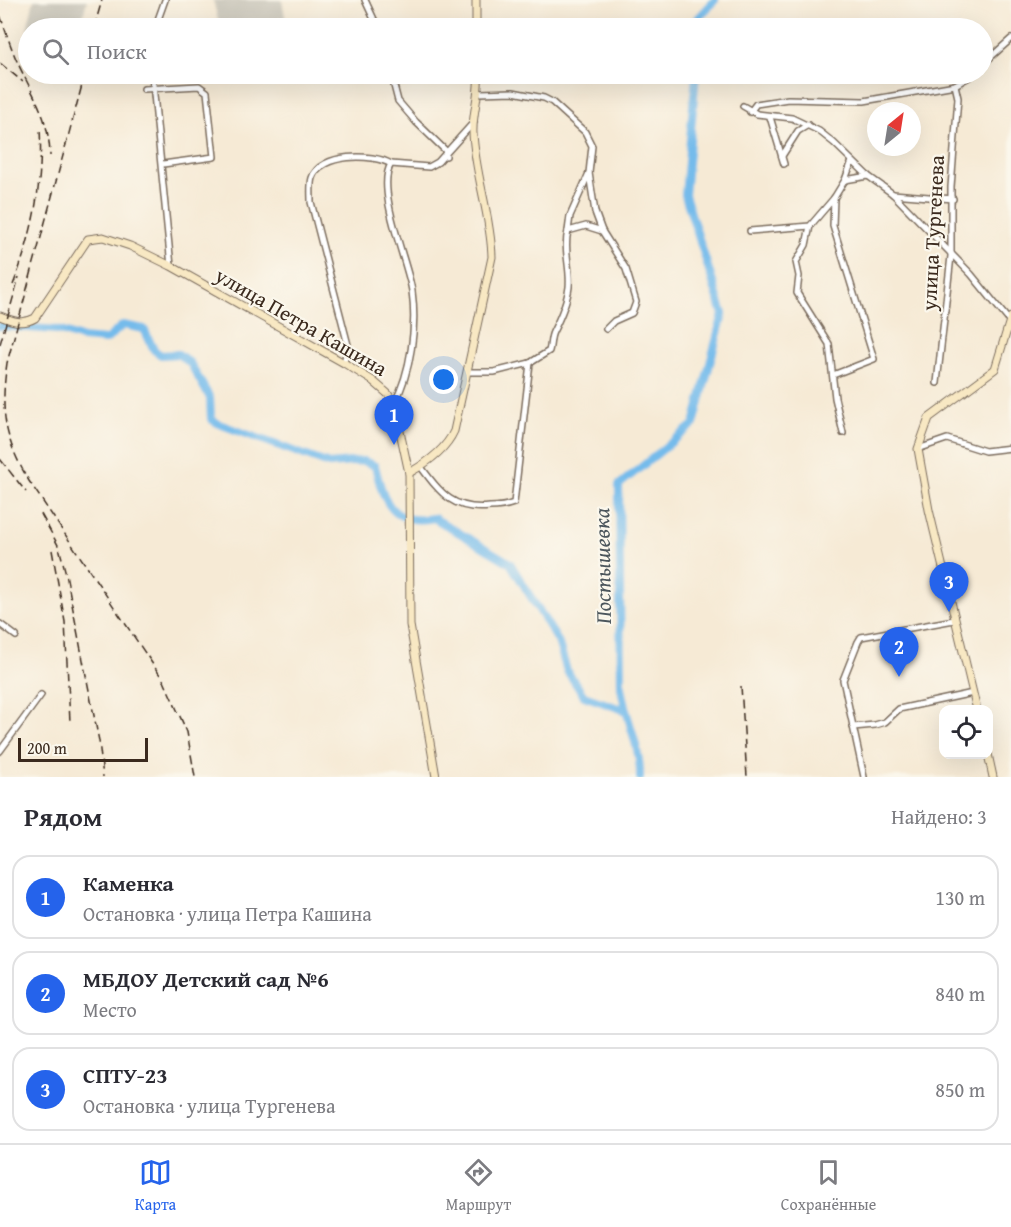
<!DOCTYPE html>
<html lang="ru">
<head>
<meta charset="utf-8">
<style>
  body { margin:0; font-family:"Gentium Book Plus",serif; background:#f2f2f3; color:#2b2b33 }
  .controls { position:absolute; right:18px; bottom:18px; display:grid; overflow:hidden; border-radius:12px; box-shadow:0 6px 24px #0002 }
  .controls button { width:54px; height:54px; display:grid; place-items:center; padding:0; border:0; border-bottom:2px solid #e1e1e2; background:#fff; color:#2b2b33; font:30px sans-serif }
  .compass { position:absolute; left:867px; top:102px; width:54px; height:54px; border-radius:50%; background:#fff; box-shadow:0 6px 24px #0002; rotate:30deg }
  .scale { position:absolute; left:18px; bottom:15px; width:130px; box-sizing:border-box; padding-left:6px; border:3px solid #3b2a1e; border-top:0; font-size:16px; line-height:21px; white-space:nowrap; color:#3b2a1e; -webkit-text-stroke:4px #fbf7ec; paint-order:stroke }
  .you { position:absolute; left:444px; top:380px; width:21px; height:21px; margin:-15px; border:4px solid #fff; border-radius:50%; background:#1a73e8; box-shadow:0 0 0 9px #1a73e833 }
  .badge { display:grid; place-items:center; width:39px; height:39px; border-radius:50%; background:#2563eb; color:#fff; font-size:20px; font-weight:700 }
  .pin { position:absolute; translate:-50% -50px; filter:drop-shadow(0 2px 3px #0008) }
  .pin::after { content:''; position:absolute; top:32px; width:21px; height:18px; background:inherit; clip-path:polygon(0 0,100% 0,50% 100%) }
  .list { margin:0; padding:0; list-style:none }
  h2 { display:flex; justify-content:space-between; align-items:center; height:78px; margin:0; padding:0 24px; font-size:26px }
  h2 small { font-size:20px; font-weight:400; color:#7c7c81 }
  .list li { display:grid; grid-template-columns:39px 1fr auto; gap:18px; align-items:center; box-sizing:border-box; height:84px; margin:0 12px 12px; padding:0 12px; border:2px solid #e1e1e2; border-radius:18px }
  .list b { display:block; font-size:22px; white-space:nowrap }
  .list p { margin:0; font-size:20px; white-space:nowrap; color:#7c7c81 }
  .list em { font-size:20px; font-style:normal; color:#7c7c81 }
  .icon { flex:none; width:33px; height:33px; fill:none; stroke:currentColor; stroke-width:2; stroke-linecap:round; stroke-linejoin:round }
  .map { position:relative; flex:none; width:1011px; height:777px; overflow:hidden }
  .search { position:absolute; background:#fff; box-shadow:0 6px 24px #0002; left:18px; right:18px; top:18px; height:66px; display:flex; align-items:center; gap:15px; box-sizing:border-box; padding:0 21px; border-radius:33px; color:#7c7c81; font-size:22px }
  .sheet { height:366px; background:#fff }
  nav { display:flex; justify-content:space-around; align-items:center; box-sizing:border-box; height:84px; border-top:2px solid #e1e1e2; background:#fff; font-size:16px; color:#7c7c81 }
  nav a { display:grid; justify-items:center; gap:3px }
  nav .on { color:#2563eb }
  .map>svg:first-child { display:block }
  .railway { fill:#c8c4b8 }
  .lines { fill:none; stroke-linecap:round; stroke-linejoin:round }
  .river { stroke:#74bbeb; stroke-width:8 }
  .street-casing { stroke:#7c6d5e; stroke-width:8 }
  .secondary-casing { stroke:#7c6d5e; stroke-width:9 }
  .street { stroke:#fff; stroke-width:5 }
  .secondary { stroke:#f8e8c3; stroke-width:7 }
  .rail { stroke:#3b2a1e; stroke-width:1.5; stroke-dasharray:9 4.5; stroke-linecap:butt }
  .labels { text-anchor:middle; stroke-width:4.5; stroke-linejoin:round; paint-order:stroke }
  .street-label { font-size:21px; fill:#3b2a1e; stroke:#fbf7ec }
  .water-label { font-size:22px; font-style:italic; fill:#4c565c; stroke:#fbf7ec }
</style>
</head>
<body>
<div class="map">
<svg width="1011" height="777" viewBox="0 0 1011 777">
  <rect width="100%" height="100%" fill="#fbf7ec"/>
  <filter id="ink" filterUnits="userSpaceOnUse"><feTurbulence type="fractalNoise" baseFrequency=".0167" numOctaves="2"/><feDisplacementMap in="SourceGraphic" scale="12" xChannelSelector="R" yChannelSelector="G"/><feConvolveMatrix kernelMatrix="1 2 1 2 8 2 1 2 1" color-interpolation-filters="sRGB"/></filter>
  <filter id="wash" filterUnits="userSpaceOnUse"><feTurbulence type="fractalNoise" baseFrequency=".008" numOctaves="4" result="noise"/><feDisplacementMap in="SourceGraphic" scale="24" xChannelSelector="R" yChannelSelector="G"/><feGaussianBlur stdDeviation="1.35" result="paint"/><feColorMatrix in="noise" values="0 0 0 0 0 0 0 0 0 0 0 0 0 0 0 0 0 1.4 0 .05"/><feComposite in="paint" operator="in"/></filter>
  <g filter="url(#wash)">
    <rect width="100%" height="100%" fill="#f6ead5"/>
    <g class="railway">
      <polygon points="34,0 87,0 80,28 28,28 28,32 27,29"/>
      <polygon points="213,0 282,0 287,28 220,28"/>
    </g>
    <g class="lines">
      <g class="river">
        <polyline points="689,28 715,0"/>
        <path d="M0,326L58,330L81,338L106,340L123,325L144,329L154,350L161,355L178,354L190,363L210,398L211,419L219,424L329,464L364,461L375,466C384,502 391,526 434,518L510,563L558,641L567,671L584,696L624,710"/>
        <path d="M640,777C641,747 625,717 621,687L619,485L694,424L723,314L685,195L696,74"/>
      </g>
    </g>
  </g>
  <g filter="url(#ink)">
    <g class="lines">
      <g class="street-casing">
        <g id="street">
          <polyline points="365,0 378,28"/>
          <polyline points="155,28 165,0"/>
          <polyline points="982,65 1011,39"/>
          <polyline points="152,74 171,266"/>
          <polyline points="391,74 398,101 416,122 445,150 446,156"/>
          <polyline points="144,89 199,86 207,92 214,157 163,164"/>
          <polyline points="480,93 513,92 544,98 552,102 585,132 592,146 589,173 595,212 602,231 626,269 636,302 632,313 614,321 606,329"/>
          <polyline points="743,106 757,114 792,118 819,131 834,143 868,176 893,194 971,274 1011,323"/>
          <polyline points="750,112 756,104 788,99 864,101 955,85 974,74"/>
          <polyline points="770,117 784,164"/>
          <polyline points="782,156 798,131 808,125"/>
          <polyline points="845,180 852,161"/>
          <polyline points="893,194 953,199"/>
          <polyline points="810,226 806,245 796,262 799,276 797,293 829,344 835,398 843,433"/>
          <polyline points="568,231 570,216 589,173"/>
          <polyline points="750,231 810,226 834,198 845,180 868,176"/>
          <path d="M344,363L348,345L311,202C311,195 310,184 312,178C320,153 373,153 391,164"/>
          <polyline points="468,372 494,372 530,363"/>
          <polyline points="833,375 874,359 833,226 834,198"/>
          <polyline points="937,383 951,256 951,187 958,98 955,85"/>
          <path d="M394,404C411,372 417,327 412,291C408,263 375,189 391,164L429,167L438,162L474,122"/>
          <polyline points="918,449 947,439 985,451 1011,448"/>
          <path d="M421,467C441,494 454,511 490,507C499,507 506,506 514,503L530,363L549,351C551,345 550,338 553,332C560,318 567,303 569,287C571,268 563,250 568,231L586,226L602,231"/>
          <polyline points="0,624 16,636"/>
          <polyline points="853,727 875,725 885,722 899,709 973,693"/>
          <polyline points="0,751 41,695"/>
          <polyline points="864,777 843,680 858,642 861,637 954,620"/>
        </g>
      </g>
      <g class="secondary-casing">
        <g id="secondary">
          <polyline points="476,0 476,28"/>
          <path d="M0,316C12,321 23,325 35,318L88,239L103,237L130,246L171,266L344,363L373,381L388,394L394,404L409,473L410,625L436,777"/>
          <path d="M409,473C427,463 446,449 454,431L492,257C491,215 475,175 473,133C472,113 480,95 478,74"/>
          <polyline points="977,710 929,510 918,449 929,418 995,369 1011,317"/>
          <polyline points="988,754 993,777"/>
        </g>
      </g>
      <use href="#street" class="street"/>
      <use href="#secondary" class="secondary"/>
      <g class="rail">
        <path d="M0,15C5,29 10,45 16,59C32,95 49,115 50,156"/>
        <polyline points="94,28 102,0"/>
        <polyline points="0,63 23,82"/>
        <path d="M85,74L7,363C0,411 4,439 29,481L164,681L187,732L195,777"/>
        <path d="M13,285C33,234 43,184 40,129"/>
        <polyline points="0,344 19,277"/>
        <polyline points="0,459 26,492"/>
        <polyline points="41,514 59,547 66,574 99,741 103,777"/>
        <polyline points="52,550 65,622 70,722"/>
        <polyline points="741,686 747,777"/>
      </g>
    </g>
  </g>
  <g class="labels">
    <g class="street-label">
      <text transform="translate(933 233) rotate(-87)" y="7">улица Тургенева</text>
      <text transform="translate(301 322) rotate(30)" y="7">улица Петра Кашина</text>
    </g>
    <g class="water-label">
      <text transform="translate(602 566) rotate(-91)" y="8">Постышевка</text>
    </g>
  </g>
</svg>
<div class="controls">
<button><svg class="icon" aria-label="locate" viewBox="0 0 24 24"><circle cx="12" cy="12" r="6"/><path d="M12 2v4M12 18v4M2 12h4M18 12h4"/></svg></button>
</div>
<svg class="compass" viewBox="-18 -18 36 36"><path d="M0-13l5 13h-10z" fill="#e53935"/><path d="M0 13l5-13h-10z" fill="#7c7c81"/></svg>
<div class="scale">200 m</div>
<div class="you"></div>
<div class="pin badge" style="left:394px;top:445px">1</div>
<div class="pin badge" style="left:899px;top:677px">2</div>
<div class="pin badge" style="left:949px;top:612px">3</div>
<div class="search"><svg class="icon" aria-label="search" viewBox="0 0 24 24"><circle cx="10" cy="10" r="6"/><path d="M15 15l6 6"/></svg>Поиск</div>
</div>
<section class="sheet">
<h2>Рядом<small>Найдено: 3</small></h2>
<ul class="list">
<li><span class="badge">1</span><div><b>Каменка</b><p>Остановка · улица Петра Кашина</p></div><em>130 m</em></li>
<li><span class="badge">2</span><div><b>МБДОУ Детский сад №6</b><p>Место</p></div><em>840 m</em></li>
<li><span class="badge">3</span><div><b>СПТУ-23</b><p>Остановка · улица Тургенева</p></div><em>850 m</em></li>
</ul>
</section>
<nav>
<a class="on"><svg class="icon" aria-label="map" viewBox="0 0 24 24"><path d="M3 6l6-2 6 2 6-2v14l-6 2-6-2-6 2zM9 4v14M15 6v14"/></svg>Карта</a>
<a><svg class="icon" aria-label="directions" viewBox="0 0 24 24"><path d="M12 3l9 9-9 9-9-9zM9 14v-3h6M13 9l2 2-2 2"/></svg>Маршрут</a>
<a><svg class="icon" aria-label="saved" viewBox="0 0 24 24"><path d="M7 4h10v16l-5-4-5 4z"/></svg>Сохранённые</a>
</nav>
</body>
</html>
